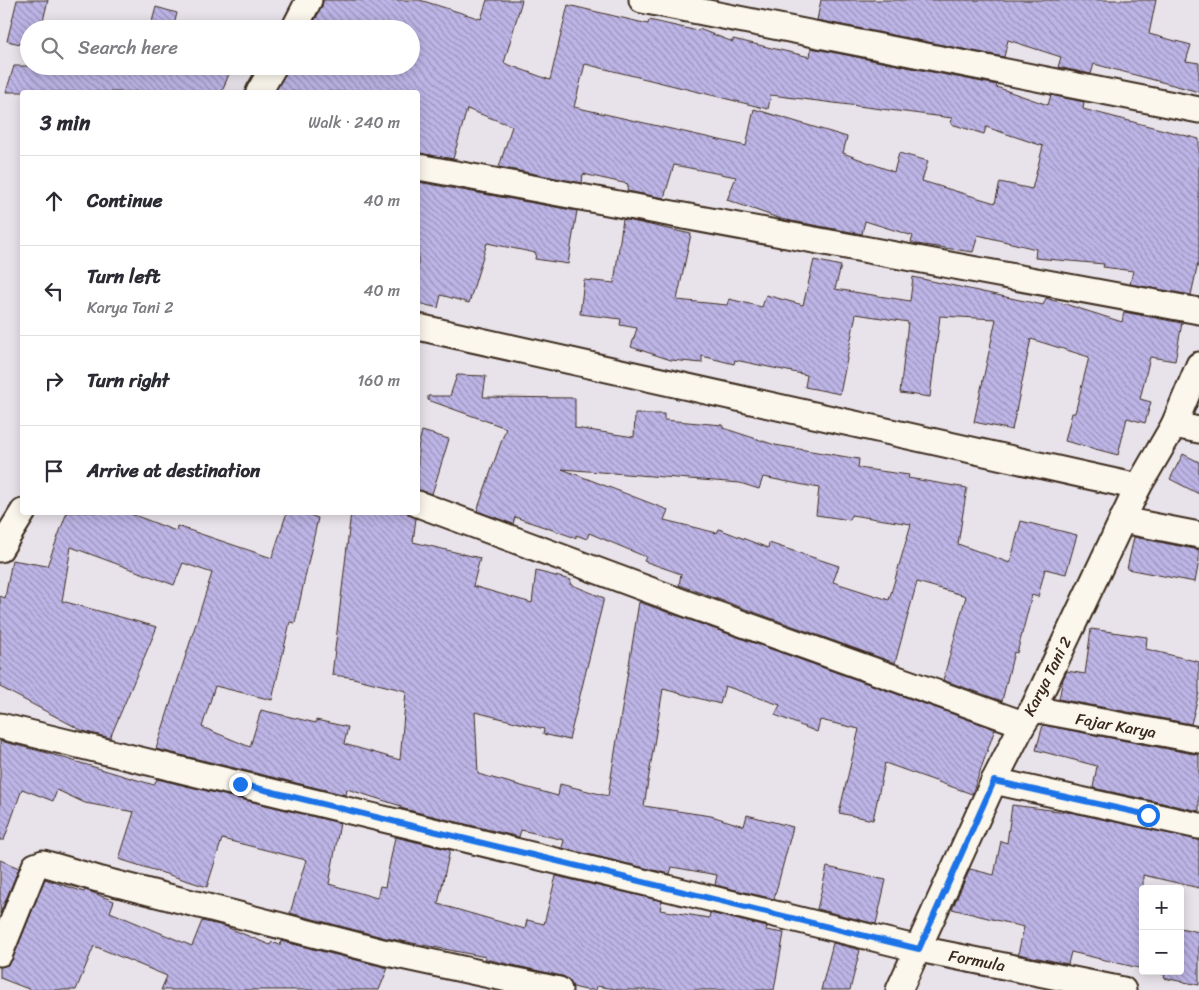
<!DOCTYPE html>
<html lang="en">
<head>
<meta charset="utf-8">
<style>
  body { margin:0; font-family:Sriracha,sans-serif; background:#f2f2f3; color:#2b2b33 }
  .controls { position:absolute; right:15px; bottom:15px; display:grid; overflow:hidden; border-radius:5px; box-shadow:0 2px 12px #0003 }
  .controls button { width:45px; height:45px; display:grid; place-items:center; padding:0; border:0; border-bottom:1px solid #e1e1e2; background:#fff; color:#2b2b33; font:25px sans-serif }
  .stop { position:absolute; width:15px; height:15px; margin:-11px; border:4px solid #1a73e8; border-radius:50%; background:#fff }
  .stop.end { background:#1a73e8; border-color:#fff; box-shadow:0 1px 5px #0008 }
  .list { margin:0; padding:0; list-style:none }
  h2 { display:flex; justify-content:space-between; align-items:center; height:65px; margin:0; padding:0 20px; font-size:21px }
  h2 small { font-size:16px; font-weight:400; color:#7c7c81 }
  .list li { display:grid; grid-template-columns:32px 1fr auto; gap:15px; align-items:center; box-sizing:border-box; height:90px; padding:0 20px; border-top:1px solid #e1e1e2 }
  .list b { display:block; font-size:19px; white-space:nowrap }
  .list p { margin:0; font-size:16px; white-space:nowrap; color:#7c7c81 }
  .list em { font-size:16px; font-style:normal; color:#7c7c81 }
  .icon { flex:none; width:28px; height:28px; fill:none; stroke:currentColor; stroke-width:2; stroke-linecap:round; stroke-linejoin:round }
  .map { position:relative; flex:none; width:1199px; height:990px; overflow:hidden }
  .search { position:absolute; background:#fff; box-shadow:0 2px 12px #0003; left:20px; top:20px; width:400px; height:55px; display:flex; align-items:center; gap:12px; box-sizing:border-box; padding:0 18px; border-radius:28px; color:#7c7c81; font-size:19px }
  .panel { position:absolute; background:#fff; box-shadow:0 2px 12px #0003; left:20px; top:90px; width:400px; height:425px; border-radius:5px }
  .map>svg:first-child { display:block }
  .building { fill:url(#building-back-hatch); stroke:#3b2a1e; fill-rule:evenodd }
  .lines { fill:none; stroke-linecap:round; stroke-linejoin:round }
  .minor-casing { stroke:#3b2a1e; stroke-width:29 }
  .minor { stroke:#fbf7ec; stroke-width:25 }
  .route { stroke:#1a73e8; stroke-width:6 }
  .labels { text-anchor:middle; stroke-width:5; stroke-linejoin:round; paint-order:stroke }
  .street-label { font-size:16px; fill:#3b2a1e; stroke:#fbf7ec }
</style>
</head>
<body>
<div class="map">
<svg width="1199" height="990" viewBox="0 0 1199 990">
  <defs>
    <pattern id="building-back-hatch" width="6" height="6" patternUnits="userSpaceOnUse" patternTransform="scale(1.25)"><rect width="6" height="6" fill="#bdb5e6"/><path d="M-1 5l2 2M0 0l6 6M5-1l2 2" fill="none" stroke="#9b93ba"/></pattern>
  </defs>
  <rect width="100%" height="100%" fill="#e8e3ea"/>
  <filter id="ink" filterUnits="userSpaceOnUse"><feTurbulence type="fractalNoise" baseFrequency=".02" numOctaves="2"/><feDisplacementMap in="SourceGraphic" scale="10" xChannelSelector="R" yChannelSelector="G"/><feConvolveMatrix kernelMatrix="1 2 1 2 8 2 1 2 1" color-interpolation-filters="sRGB"/></filter>
  <g filter="url(#ink)">
    <g class="building">
      <polygon points="17,0 48,0 41,29 29,29 29,46 7,41"/>
      <path d="M323,0H420L481,19L487,0H522L504,63L550,80L568,5L648,24L649,20L698,31L699,29L733,42V39L810,57L811,48L997,85L996,87L1048,105L1051,95L1084,102L1083,109L1199,139V259L1191,295L1130,284L1133,271L1103,267L1104,264L1035,258L1036,249L978,235L973,252L916,244L911,242L913,236L865,221L862,234L781,219L727,200L736,177L674,165L664,198L627,191L628,184L583,174L582,183L499,167L512,126L467,109L453,159L418,153V92H275L289,66H411V29H310L322,7ZM585,64L768,109L771,95L952,118L951,124L984,134L986,127L1043,146L1032,189L1000,182L995,203L922,181L928,161L899,153L894,172L843,153L847,137L754,109L746,146L574,107Z"/>
      <polygon points="821,0 1156,0 1149,34 1191,45 1186,61 1199,63 1199,92 1094,64 1091,74 1058,67 1061,57 1008,40 1004,57 817,20"/>
      <polygon points="156,7 177,13 173,29 150,29"/>
      <polygon points="14,66 232,66 222,92 6,92"/>
      <polygon points="418,182 577,211 568,264 535,259 536,253 487,243 469,303 441,295 438,308 418,303"/>
      <polygon points="623,219 691,234 677,300 727,305 729,299 762,307 766,295 803,305 814,260 841,266 835,289 910,301 913,277 1043,305 1046,298 1122,322 1124,312 1182,323 1175,361 1150,357 1140,399 1151,402 1145,423 1127,418 1118,455 1065,441 1072,413 1075,413 1089,357 1031,339 1012,430 974,422 996,319 940,316 930,397 900,393 908,322 856,314 840,394 805,387 807,375 735,360 734,364 702,356 702,363 671,360 631,347 637,328 620,325 621,319 580,314 584,280 614,283"/>
      <path d="M457,375L486,376L483,397L575,398V428L634,437L635,414H664V420L723,425V428L775,445L859,459L858,468L909,475L908,478L967,488L958,544L1010,563L1021,521L1077,535L1066,574L1045,569L1038,597L1032,595L1017,653L1014,652L1002,701L943,680L966,596L917,582L895,663L679,585L681,574L644,561L646,557L589,533L587,539L576,535V538L515,517L513,524L477,511L506,428L428,400V396H450ZM562,469L740,483L759,489L763,477L819,488L816,515L850,520L851,515L911,524L889,600L833,582L839,566L769,543L768,548L719,529L717,533L664,520L668,510Z"/>
      <polygon points="422,431 449,439 432,494 418,490 418,447"/>
      <polygon points="1183,454 1199,462 1199,494 1170,479"/>
      <polygon points="67,512 126,512 176,531 177,526 272,558 287,512 301,512 318,518 295,623 290,622 272,700 215,686 202,727 250,747 261,710 316,723 316,720 348,727 344,744 400,760 406,691 349,677 332,675 351,512 407,512 416,518 413,542 480,558 473,586 532,603 536,571 571,580 570,584 604,598 569,740 543,734 544,729 475,712 478,774 558,796 560,784 608,796 639,602 995,729 972,794 885,763 873,820 839,813 859,729 820,720 817,732 775,715 780,705 725,686 720,704 663,689 644,806 711,816 744,826 747,815 793,827 774,899 715,885 717,875 672,867 670,874 562,848 564,840 521,830 519,837 400,808 401,806 347,789 346,795 156,749 212,573 183,563 174,585 71,547 62,601 157,627 110,738 83,731 0,687 0,596 5,598 12,560 47,566"/>
      <polygon points="1134,537 1199,550 1199,561 1195,582 1127,569"/>
      <polygon points="1091,629 1147,637 1146,649 1199,662 1199,693 1191,724 1059,699 1063,679 1067,671 1085,674"/>
      <polygon points="1043,725 1199,755 1199,811 1093,788 1097,766 1036,750"/>
      <polygon points="0,741 44,752 154,785 157,779 340,823 329,884 377,898 380,886 385,887 395,837 450,850 438,904 525,929 527,920 544,924 556,876 662,901 660,910 709,918 710,913 767,927 766,930 784,933 774,990 621,990 597,986 596,990 586,990 573,987 569,980 562,976 485,959 486,957 386,938 290,913 306,860 222,839 207,887 119,859 134,812 85,803 57,790 53,801 22,789 4,840 0,840"/>
      <polygon points="1012,805 1074,813 1199,840 1199,888 1143,875 1143,969 1071,952 1068,964 1018,954 1024,927 952,909 970,869 994,875 1001,841 1007,843"/>
      <polygon points="0,860 19,868 0,914"/>
      <polygon points="827,867 886,880 876,924 817,909"/>
      <polygon points="45,879 84,892 85,890 91,892 114,901 110,912 192,946 202,921 224,926 270,945 272,942 280,945 281,941 388,968 379,990 161,990 167,976 94,946 76,990 31,990 0,978 0,967 8,965 13,958"/>
      <polygon points="1180,928 1199,932 1199,985 1164,978 1165,975 1152,971 1180,971"/>
      <polygon points="833,943 860,950 850,990 821,990"/>
    </g>
    <g class="lines">
      <g class="minor-casing">
        <g id="minor">
          <polyline points="642,0 1199,110"/>
          <polyline points="294,29 309,0"/>
          <polyline points="259,92 274,66"/>
          <polyline points="418,167 1199,311"/>
          <polyline points="418,327 1138,487"/>
          <polyline points="1174,425 1199,430"/>
          <polyline points="418,504 690,605 1023,724"/>
          <polyline points="1122,520 1199,535"/>
          <polyline points="0,549 23,512"/>
          <polyline points="1033,709 1199,740"/>
          <polyline points="0,726 919,949 1123,990"/>
          <polyline points="994,781 1199,826"/>
          <polyline points="0,953 35,866 43,863 98,879 383,952 559,990"/>
          <polyline points="899,990 994,781 1023,724 1033,709 1138,487 1174,425 1199,365"/>
        </g>
      </g>
      <use href="#minor" class="minor"/>
    </g>
  </g>
  <g class="lines" filter="url(#ink)">
    <polyline class="route" points="240,784 919,949 994,781 1148,815"/>
  </g>
  <g class="labels">
    <g class="street-label">
      <text transform="translate(1047 676) rotate(-63)" y="6">Karya Tani 2</text>
      <text transform="translate(1116 725) rotate(10)" y="6">Fajar Karya</text>
      <text transform="translate(977 960) rotate(11)" y="6">Formula</text>
    </g>
  </g>
</svg>
<div class="controls">
<button>+</button>
<button>−</button>
</div>
<div class="stop" style="left:1148px;top:815px"></div>
<div class="stop end" style="left:240px;top:784px"></div>
<div class="search"><svg class="icon" aria-label="search" viewBox="0 0 24 24"><circle cx="10" cy="10" r="6"/><path d="M15 15l6 6"/></svg>Search here</div>
<section class="panel">
<h2>3 min<small>Walk · 240 m</small></h2>
<ul class="list">
<li><svg class="icon" aria-label="ahead" viewBox="0 0 24 24"><path d="M12 20V5M6 11l6-6 6 6"/></svg><div><b>Continue</b></div><em>40 m</em></li>
<li><svg class="icon" aria-label="left" viewBox="0 0 24 24"><path d="M17 20v-9H6M10 6l-5 5 5 5"/></svg><div><b>Turn left</b><p>Karya Tani 2</p></div><em>40 m</em></li>
<li><svg class="icon" aria-label="right" viewBox="0 0 24 24"><path d="M7 20v-9h11M14 6l5 5-5 5"/></svg><div><b>Turn right</b></div><em>160 m</em></li>
<li><svg class="icon" aria-label="arrive" viewBox="0 0 24 24"><path d="M6 21V4h12l-3 4 3 4H6"/></svg><div><b>Arrive at destination</b></div></li>
</ul>
</section>
</div>
</body>
</html>
